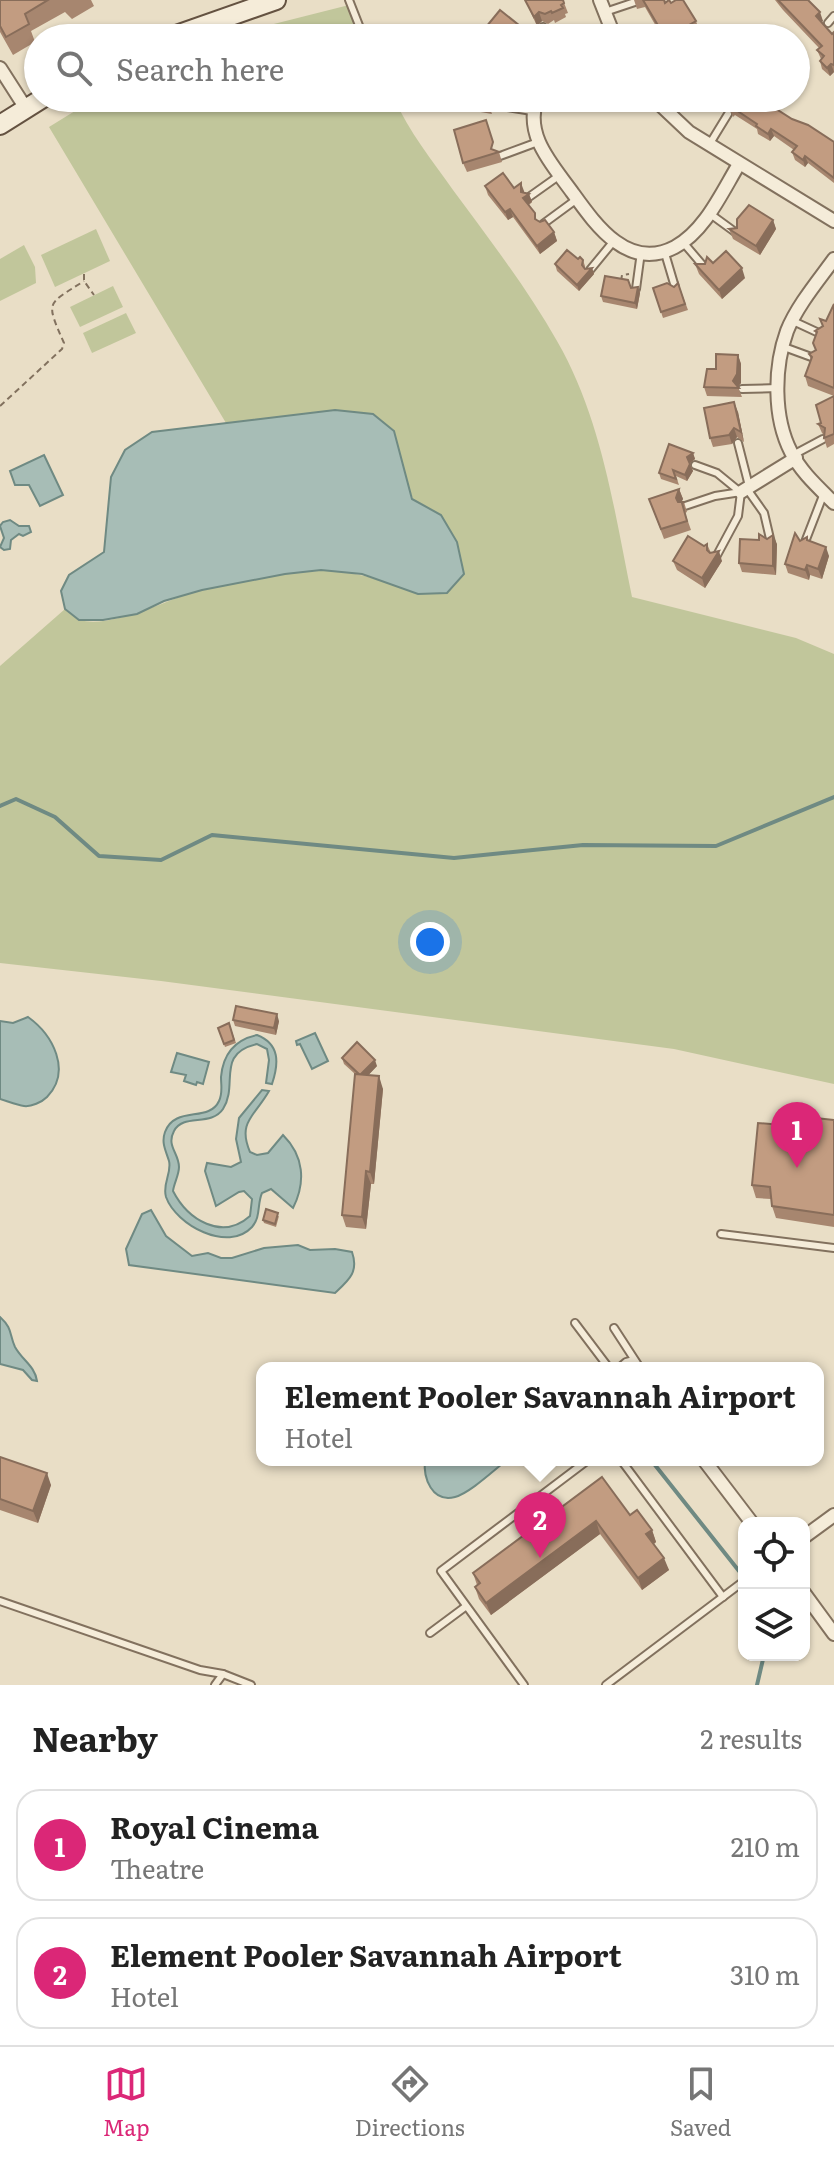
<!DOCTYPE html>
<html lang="en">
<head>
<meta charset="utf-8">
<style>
  body { margin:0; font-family:Literata,serif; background:#f6f6f6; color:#222 }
  .controls { position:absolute; right:24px; bottom:24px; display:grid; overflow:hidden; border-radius:16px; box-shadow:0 2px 6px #0004 }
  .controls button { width:72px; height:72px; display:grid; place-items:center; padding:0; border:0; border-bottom:2px solid #e0e0e0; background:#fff; color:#222; font:40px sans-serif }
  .you { position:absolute; left:430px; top:942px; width:28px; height:28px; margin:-20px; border:6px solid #fff; border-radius:50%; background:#1a73e8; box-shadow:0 0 0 12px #1a73e833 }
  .badge { display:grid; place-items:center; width:52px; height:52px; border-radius:50%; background:#db2777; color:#fff; font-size:26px; font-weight:700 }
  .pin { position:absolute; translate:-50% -66px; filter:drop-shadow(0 2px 4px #0008) }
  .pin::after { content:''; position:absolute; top:42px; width:28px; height:24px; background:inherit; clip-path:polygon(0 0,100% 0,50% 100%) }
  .popup { position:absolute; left:256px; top:1362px; width:568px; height:104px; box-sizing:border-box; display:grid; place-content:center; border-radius:16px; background:#fff; filter:drop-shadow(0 2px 6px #0005); font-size:26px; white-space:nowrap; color:#767676 }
  .popup b { font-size:30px; color:#222 }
  .popup::after { content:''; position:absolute; left:50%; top:100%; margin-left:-16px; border:16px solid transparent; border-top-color:#fff }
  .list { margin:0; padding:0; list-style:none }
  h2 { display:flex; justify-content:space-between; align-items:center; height:104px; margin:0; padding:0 32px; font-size:34px }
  h2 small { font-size:26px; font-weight:400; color:#767676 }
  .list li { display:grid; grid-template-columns:52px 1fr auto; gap:24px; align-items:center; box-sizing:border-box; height:112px; margin:0 16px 16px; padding:0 16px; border:2px solid #e0e0e0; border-radius:24px }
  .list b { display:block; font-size:30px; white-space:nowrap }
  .list p { margin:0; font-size:26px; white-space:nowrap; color:#767676 }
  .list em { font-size:26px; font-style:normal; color:#767676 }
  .icon { flex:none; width:44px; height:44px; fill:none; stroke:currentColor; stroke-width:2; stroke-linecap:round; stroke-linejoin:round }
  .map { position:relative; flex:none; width:834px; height:1685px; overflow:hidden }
  .search { position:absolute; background:#fff; box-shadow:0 2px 6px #0004; left:24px; right:24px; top:24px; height:88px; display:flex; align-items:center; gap:20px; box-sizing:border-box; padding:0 28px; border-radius:44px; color:#767676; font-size:30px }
  .sheet { height:360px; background:#fff }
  nav { display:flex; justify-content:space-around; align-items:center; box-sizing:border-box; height:112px; border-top:2px solid #e0e0e0; background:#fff; font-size:22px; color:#767676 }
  nav a { display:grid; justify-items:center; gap:4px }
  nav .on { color:#db2777 }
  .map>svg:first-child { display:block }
  .green { fill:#c1c69b }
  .water { fill:#a7bdb6; stroke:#6f8a83; stroke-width:2 }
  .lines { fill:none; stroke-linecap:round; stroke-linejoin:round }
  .stream { stroke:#6f8a83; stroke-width:4 }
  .lane-casing { stroke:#82715e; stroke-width:10 }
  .street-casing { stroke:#82715e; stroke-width:16 }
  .secondary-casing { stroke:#645241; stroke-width:22 }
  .path { stroke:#82715e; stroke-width:2; stroke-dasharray:6 4; stroke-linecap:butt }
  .lane { stroke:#f5ecd9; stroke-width:6 }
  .street { stroke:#f5ecd9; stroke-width:12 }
  .secondary { stroke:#f5ecd9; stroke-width:18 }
  .wall { fill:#a7866f }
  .shaded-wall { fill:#886d5a }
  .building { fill:#c29c81; stroke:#886d5a; stroke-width:2 }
</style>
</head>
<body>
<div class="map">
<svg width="834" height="1685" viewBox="0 0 834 1685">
  <rect width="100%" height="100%" fill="#e9dec6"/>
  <g class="green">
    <polygon points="353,4 368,38 218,38"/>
    <path d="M96,98H394C409,132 432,160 453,190C489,239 527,288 557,341C602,419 614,510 632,597L796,638L834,654V1084L674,1049L161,981L0,963V666L65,609C69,612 75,618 80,620C110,629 167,600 197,591C236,581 278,573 318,571C354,569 385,582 418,594L441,515L413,499L404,473L335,410L226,423L49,127Z"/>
    <polygon points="96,229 110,261 55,287 41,255"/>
    <polygon points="24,245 35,267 36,283 0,301 0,259"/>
    <polygon points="113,286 123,307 80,327 70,307"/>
    <polygon points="126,313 136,333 92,353 83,333"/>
  </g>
  <g class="water">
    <polygon points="335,410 373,414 394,431 412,499 441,515 457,542 464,574 447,593 418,594 362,574 321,570 285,574 202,590 164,601 137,614 103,620 79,620 65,609 61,591 69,575 104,552 111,477 125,450 152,432"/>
    <polygon points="44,455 63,495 40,506 29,485 15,485 10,471"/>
    <polygon points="10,520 19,526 29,526 31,532 23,536 19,534 11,540 10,549 4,550 0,547 4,538 0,526 3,522"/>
    <path d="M28,1017C53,1035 72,1071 47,1097C42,1102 31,1107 24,1106C17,1105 7,1101 0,1099V1021L13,1023Z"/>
    <polygon points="315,1033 328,1061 312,1069 300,1044 297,1045 296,1041"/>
    <path d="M257,1035C280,1044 279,1063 272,1084L266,1083L269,1060L267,1049L257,1044C215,1054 239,1084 223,1109C211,1127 183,1113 174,1131C166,1146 179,1153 179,1167C179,1175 174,1183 173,1191C188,1220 222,1241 250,1216L252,1199L244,1191L239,1192L216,1206L205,1171L207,1163L231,1167L241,1162L236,1139L239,1118L262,1090L269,1091C255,1116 237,1122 250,1152L257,1155L268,1153L283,1135C304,1156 306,1182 293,1208L271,1189L262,1193C257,1204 261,1217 252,1227C228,1253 176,1225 166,1197C162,1184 172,1173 169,1161C166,1151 161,1143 165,1132C175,1105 209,1123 219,1101C223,1093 221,1086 221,1077C223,1054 234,1040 257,1035Z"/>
    <polygon points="177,1053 209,1062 203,1084 197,1082 196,1085 184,1081 186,1075 171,1072"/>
    <path d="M151,1210L166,1236L192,1256L208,1253L221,1258H232L264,1248L298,1245L310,1250L335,1249L352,1252C359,1272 349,1280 335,1293L129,1265L126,1249L142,1214Z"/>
    <path d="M0,1317C13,1329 9,1334 15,1347C22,1360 35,1366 37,1381L32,1380L23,1370L0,1364Z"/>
    <path d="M425,1460H507C494,1470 470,1493 455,1497C432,1503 423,1478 425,1460Z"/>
  </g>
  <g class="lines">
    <g class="stream">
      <polyline points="0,806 16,799 55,817 99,856 161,860 212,835 454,858 583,845 716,846 834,797"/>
      <polyline points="651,1460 739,1571"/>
      <polyline points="757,1685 764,1655"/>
    </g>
    <g class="lane-casing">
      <g id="lane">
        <polyline points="349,0 364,38"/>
        <polyline points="605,12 635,2"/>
        <polyline points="828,23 834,16"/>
        <polyline points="543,27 550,38"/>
        <polyline points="494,105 532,111"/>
        <polyline points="709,145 728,114"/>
        <polyline points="500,156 538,142"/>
        <polyline points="529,197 560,175"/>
        <polyline points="709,213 735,232"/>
        <polyline points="543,224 577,199"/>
        <polyline points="682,241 705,268"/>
        <polyline points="664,250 675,287"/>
        <polyline points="590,270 613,242"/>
        <polyline points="636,289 641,252"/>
        <polyline points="793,321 821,334"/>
        <polyline points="784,347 814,358"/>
        <polyline points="742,389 778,388"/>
        <polyline points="738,443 749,486"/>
        <polyline points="793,455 823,439"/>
        <polyline points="695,465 717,473 739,491"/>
        <polyline points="747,489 764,513 771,543"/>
        <polyline points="685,506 715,496 741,492"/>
        <polyline points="805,542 824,493"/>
        <polyline points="716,557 738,516 741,492"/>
        <polyline points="721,1234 834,1248"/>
        <polyline points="575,1323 609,1368"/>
        <polyline points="614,1328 640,1368"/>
        <polyline points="619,1368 626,1362 634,1360"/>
        <polyline points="621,1460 723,1597"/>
        <polyline points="0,1601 200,1670 223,1674 215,1685"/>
        <polyline points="430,1633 465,1607"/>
        <polyline points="223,1674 251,1685"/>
        <polyline points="524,1685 441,1571 588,1460"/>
        <polyline points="606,1685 744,1581"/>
      </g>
    </g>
    <g class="street-casing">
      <g id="street">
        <polyline points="600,0 615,38"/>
        <polyline points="0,68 25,107"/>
        <path d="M537,98C524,135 551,163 572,192C595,224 628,272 675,247C705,231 722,192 739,164"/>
        <polyline points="653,98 689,132 834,221"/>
        <path d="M834,259C818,281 797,306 787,331C774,367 773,417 791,452C801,472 818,487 834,503"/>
        <polyline points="741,492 796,458"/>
        <polyline points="704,1460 752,1523"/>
        <polyline points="804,1537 834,1515"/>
        <polyline points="804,1593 834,1634"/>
      </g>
    </g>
    <g class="secondary-casing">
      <g id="secondary">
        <polyline points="168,38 276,0"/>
        <polyline points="0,125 43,98"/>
      </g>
    </g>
    <g class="path">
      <polyline points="84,274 84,281 94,295"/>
      <polyline points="621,281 622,275 629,274"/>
      <path d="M0,406L62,349L64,343C45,300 47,305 84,281"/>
    </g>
    <use href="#lane" class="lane"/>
    <use href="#street" class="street"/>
    <use href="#secondary" class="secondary"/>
  </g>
  <g class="wall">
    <polygon points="0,0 91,0 94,6 72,19 65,12 31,31 35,42 13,55 0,32"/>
    <polygon points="525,0 563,0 568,13 565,14 566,17 555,23 554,20 548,24 542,21 537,26"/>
    <polygon points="634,0 665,0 666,2 671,3 696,21 699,30 685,38 653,38 651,31 657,28 645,7 637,9"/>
    <polygon points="775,0 808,0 823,21 821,22 832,34 834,32 834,72 830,76 822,69 820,61 821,59 817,50 819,48 783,10"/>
    <polygon points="467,98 496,98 488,103 492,114 469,110 466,103"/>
    <polygon points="706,98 759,98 792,119 834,142 834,183 808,163 805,167 795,160 792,152 794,150 774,136 770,141 758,134 757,129 735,115 733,117 730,110 723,111 708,102"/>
    <polygon points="497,151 499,152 502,162 467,172 463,163"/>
    <polygon points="485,186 524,191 524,192 529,194 532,202 529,205 537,220 554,232 557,241 540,254 513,217 508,220 488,195"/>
    <polygon points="773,220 776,229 760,255 733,239 729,229"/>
    <polygon points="578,259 583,260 585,266 585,269 592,268 594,274 579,291 557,271 555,264"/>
    <polygon points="695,264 745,278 722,299 699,274"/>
    <polygon points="678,283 688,310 663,318 653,288 674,287"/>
    <polygon points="638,287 640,293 637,309 603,302 601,296"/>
    <polygon points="834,304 834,396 808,386 805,376 811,361 809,354 816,350 813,343 816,335 815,331 823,327 820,319 826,321"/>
    <polygon points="738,355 741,364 741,383 738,387 742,397 707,396 704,387 716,369"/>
    <polygon points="834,396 834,444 827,448 824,438 824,435 822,433 818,424 821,423"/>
    <polygon points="738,412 744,442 737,437 732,444 713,447 710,438"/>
    <polygon points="693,453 695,459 690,463 693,471 687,481 676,476 679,485 661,479 659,473"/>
    <polygon points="679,489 683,499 681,502 684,502 687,512 685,513 691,530 664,539 649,499"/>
    <polygon points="767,539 777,544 776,575 742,572 739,563"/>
    <polygon points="800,541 809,541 829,556 822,579 810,575 809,580 788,573 785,564"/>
    <polygon points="707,544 711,553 722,561 705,588 677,570 673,561"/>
    <polygon points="233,1020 279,1021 276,1035 235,1026"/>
    <polygon points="229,1023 236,1043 225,1047 218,1028"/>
    <polygon points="342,1058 377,1066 368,1075 383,1089 374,1184 371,1184 366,1229 346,1227 342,1215 355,1074 344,1064"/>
    <polygon points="834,1120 834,1227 776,1218 772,1206 771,1199 756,1198 752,1185 782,1125"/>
    <polygon points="279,1216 276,1227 264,1223 263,1220"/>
    <polygon points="0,1457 51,1485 38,1523 0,1510"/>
    <polygon points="602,1477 630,1515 652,1530 656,1542 654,1544 669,1570 642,1590 600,1534 491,1615 479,1599 475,1587 477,1585 473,1573"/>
  </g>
  <g class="shaded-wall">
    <polygon points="539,12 542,21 537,26 534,17"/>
    <polygon points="820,12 823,21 819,24 816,16"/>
    <polygon points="520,26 524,35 521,38 511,38"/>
    <polygon points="831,64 834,72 830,76 827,68"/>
    <polygon points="771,129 774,136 770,141 768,134"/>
    <polygon points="805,156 808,163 805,167 803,160"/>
    <polygon points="521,183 524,191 524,198 529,194 532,202 526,206 521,192"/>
    <polygon points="510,209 513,217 508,220 505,212"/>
    <polygon points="773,220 776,229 760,255 756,246"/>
    <polygon points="554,232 557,241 540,254 537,246"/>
    <polygon points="592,268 594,274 579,291 577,285"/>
    <polygon points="742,268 745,278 722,299 719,290"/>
    <polygon points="638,287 640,293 637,309 635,303"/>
    <polygon points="738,355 741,364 741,383 737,388 733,381"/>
    <polygon points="734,402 738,412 744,442 741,432"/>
    <polygon points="734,428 737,437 732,444 729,435"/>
    <polygon points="693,453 695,459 689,464 687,457"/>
    <polygon points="690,464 693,471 687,481 685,475"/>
    <polygon points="679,489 683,499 679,507 676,498"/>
    <polygon points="773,535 777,544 776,575 773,566"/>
    <polygon points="826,547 829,556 822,579 818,569"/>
    <polygon points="719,551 722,561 705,588 702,578"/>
    <polygon points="807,565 810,575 809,580 805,570"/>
    <polygon points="277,1014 279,1021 276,1035 274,1028"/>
    <polygon points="375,1060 377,1066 362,1082 360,1075"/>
    <polygon points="379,1076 383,1089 374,1184 370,1172"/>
    <polygon points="366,1171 371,1184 366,1229 362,1217"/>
    <polygon points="47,1473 51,1485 38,1523 33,1511"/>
    <polygon points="596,1521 600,1534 491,1615 486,1603"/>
    <polygon points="652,1530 656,1542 651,1546 646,1534"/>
    <polygon points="664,1558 669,1570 642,1590 638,1578"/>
  </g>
  <g class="building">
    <polygon points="0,0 48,0 25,14 29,24 6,37 0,26"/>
    <polygon points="525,0 563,0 564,3 561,5 563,8 552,13 551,11 545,14 539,12 534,17"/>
    <polygon points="643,0 664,0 665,3 669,0 671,3 676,0 683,0 696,21 666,38 655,38 651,31 659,27"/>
    <polygon points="778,0 808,0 820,12 816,16 832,34 834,32 834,65 831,64 827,68 820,61 824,56 817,50 822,46"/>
    <polygon points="500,10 520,26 511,38 477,38"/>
    <polygon points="415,32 417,38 398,38"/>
    <polygon points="467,98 486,98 490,108 466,103"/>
    <polygon points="711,98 759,98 792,119 808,125 834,142 834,178 805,156 803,160 792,152 797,146 771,129 768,134 756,126 757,124 733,108 730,110 729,102 720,103"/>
    <polygon points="486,120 493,142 491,149 499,152 463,163 454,130"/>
    <polygon points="503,173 514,188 521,183 521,192 529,194 523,198 535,213 535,219 540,222 545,220 554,232 537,246 510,209 505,212 485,186"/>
    <polygon points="749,205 773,220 756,246 729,229 737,228 737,219"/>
    <polygon points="567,250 578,259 580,257 583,260 582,265 585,269 592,268 577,285 555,264"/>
    <polygon points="726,251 742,268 719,290 695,264 705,264 707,257 713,263"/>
    <polygon points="605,276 628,280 631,288 638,287 635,303 601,296"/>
    <polygon points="667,283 674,287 678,283 685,304 661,312 653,288"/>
    <polygon points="834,304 834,388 805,376 812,357 809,354 816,350 813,343 817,332 815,331 823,326 820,319 826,321"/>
    <polygon points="716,354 738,355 737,374 733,381 739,388 704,387 707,369 716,369"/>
    <polygon points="834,396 834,434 824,438 825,428 818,424 821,423 816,405"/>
    <polygon points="734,402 741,432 734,428 729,435 710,438 704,408"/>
    <polygon points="669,444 693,453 687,457 690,464 685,475 673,470 676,479 659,473"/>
    <polygon points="679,489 676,498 678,502 684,502 682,503 687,521 661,529 649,499"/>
    <polygon points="795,533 800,541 807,537 807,540 826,547 818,569 807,565 805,570 785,564"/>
    <polygon points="759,534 767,539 773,535 773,566 739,563 740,539 759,540"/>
    <polygon points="688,536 704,546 707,544 707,550 710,553 719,551 702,578 673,561"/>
    <polygon points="236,1006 277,1014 274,1028 233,1020"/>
    <polygon points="229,1023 234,1040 224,1044 218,1028"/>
    <polygon points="357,1042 375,1060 360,1075 342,1058"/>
    <polygon points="355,1074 379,1076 370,1172 366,1171 362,1217 342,1215"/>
    <polygon points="806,1117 834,1120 834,1215 772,1206 770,1187 752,1185 758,1123 782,1125 783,1121 806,1123"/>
    <polygon points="266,1209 278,1213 275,1224 263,1220"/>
    <polygon points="0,1457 47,1473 33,1511 0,1499"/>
    <polygon points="602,1477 630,1515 637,1510 652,1530 646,1534 664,1558 638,1578 596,1521 486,1603 475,1587 480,1583 473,1573"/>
  </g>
</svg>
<div class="controls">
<button><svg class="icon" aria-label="locate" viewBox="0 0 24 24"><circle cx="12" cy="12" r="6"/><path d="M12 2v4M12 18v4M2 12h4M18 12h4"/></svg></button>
<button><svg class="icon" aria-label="layers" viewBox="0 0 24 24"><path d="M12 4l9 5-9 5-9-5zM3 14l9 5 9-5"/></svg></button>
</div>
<div class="you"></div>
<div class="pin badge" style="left:797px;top:1168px">1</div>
<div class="pin badge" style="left:540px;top:1558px">2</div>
<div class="popup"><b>Element Pooler Savannah Airport</b>Hotel</div>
<div class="search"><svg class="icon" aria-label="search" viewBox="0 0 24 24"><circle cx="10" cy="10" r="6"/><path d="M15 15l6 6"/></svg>Search here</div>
</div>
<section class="sheet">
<h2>Nearby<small>2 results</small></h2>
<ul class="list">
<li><span class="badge">1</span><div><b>Royal Cinema</b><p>Theatre</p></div><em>210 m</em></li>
<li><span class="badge">2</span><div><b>Element Pooler Savannah Airport</b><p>Hotel</p></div><em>310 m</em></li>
</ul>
</section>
<nav>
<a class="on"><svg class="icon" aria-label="map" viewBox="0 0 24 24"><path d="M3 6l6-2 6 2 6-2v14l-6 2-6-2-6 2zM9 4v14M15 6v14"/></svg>Map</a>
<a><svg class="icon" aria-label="directions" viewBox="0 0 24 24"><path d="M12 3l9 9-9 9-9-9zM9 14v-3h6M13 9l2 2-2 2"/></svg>Directions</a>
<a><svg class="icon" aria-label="saved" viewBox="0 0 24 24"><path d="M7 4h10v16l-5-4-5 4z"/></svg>Saved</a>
</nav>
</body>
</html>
